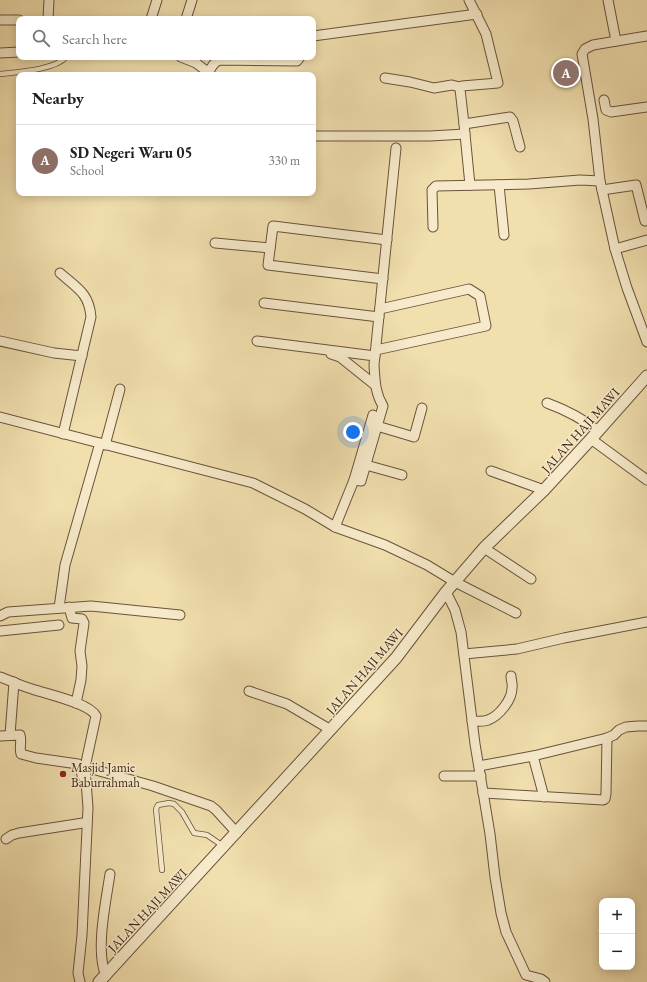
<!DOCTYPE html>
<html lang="en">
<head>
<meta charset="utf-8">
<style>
  body { margin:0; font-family:"EB Garamond",serif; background:#f6f6f6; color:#202124 }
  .controls { position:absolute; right:12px; bottom:12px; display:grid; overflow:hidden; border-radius:8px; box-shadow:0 2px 10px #0003 }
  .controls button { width:36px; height:36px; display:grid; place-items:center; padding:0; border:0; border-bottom:1px solid #e0e0e0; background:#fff; color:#202124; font:20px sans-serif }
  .you { position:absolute; left:353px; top:432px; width:14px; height:14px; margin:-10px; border:3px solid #fff; border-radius:50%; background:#1a73e8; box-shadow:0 0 0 6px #1a73e833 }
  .badge { display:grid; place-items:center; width:26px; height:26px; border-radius:50%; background:#8f2418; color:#fff; font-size:13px; font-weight:700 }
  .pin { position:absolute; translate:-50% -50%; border:2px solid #fff; box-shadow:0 1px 4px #0006 }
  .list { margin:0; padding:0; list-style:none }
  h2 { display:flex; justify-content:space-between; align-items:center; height:52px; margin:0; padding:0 16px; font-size:17px }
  h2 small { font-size:13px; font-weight:400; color:#757577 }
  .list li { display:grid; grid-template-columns:26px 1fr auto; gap:12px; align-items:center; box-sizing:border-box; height:72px; padding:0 16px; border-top:1px solid #e0e0e0 }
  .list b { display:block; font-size:15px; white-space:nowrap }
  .list p { margin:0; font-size:13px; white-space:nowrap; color:#757577 }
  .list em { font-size:13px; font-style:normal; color:#757577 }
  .icon { flex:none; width:22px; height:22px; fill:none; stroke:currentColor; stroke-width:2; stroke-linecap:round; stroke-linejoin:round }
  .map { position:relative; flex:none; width:647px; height:982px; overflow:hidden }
  .search { position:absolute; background:#fff; box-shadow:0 2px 10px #0003; left:16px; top:16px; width:300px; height:44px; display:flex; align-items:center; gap:10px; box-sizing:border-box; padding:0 14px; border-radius:8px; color:#757577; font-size:15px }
  .panel { position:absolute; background:#fff; box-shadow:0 2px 10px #0003; left:16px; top:72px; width:300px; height:124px; border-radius:8px }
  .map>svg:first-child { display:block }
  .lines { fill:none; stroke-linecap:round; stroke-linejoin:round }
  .service-casing { stroke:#6c523d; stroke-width:6 }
  .minor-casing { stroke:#6c523d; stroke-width:11 }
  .tertiary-casing { stroke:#6c523d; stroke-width:13 }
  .service { stroke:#f6eaca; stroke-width:4.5 }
  .minor { stroke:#f6eaca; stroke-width:9 }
  .tertiary { stroke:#f6eaca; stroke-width:11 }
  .poi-dot { fill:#8f2418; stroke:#f6eaca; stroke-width:1.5 }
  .labels { text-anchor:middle; stroke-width:3; stroke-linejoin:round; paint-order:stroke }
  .street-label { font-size:13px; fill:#3f2317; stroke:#f6eaca }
  .poi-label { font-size:13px; fill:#3f2317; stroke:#f6eaca; text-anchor:start }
</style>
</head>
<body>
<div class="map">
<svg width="647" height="982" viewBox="0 0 647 982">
  <rect width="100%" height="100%" fill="#f1dfae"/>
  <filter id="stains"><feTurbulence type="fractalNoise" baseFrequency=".005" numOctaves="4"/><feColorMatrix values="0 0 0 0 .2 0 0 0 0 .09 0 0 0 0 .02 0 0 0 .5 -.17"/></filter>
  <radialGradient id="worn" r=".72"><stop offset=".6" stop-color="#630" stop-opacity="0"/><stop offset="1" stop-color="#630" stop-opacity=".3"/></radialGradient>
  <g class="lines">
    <g class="service-casing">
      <g id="service">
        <path d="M0,74C17,72 55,70 66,57"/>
        <polyline points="162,870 156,809 158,805 169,803 174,804 182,812 194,833 207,835 223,846"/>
      </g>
    </g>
    <g class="minor-casing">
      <g id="minor">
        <polyline points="469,0 486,34 498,83 462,86 460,89 464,124 470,185"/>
        <polyline points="608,0 616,41"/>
        <polyline points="48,19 49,0"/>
        <polyline points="151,19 157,0"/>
        <polyline points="186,19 192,0"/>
        <polyline points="0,20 19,20"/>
        <polyline points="313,36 477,14"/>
        <polyline points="647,36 593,45 585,49 582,54 593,119 600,181 615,249 627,288 647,342"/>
        <polyline points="0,53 19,52"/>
        <polyline points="181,57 196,63 209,73"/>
        <path d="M208,75C210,69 213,62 220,60L297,61L300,57"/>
        <polyline points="385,78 410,82 434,88 452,85 460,87"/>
        <polyline points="604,100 606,110 611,112 647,107"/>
        <polyline points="464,124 510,117 513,121 520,147"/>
        <polyline points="313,136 430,136 465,134"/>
        <polyline points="499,185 504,235"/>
        <polyline points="602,190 636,185 645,221"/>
        <polyline points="433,227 432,190 436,186 529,184 580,180 600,181"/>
        <polyline points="215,243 270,248"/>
        <polyline points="615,249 647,240"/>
        <path d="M60,273C77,288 89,293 91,317L63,434"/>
        <polyline points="383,279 268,265 273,226 387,240"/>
        <polyline points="264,303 379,317"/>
        <polyline points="0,341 54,353 82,356"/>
        <polyline points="257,341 375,356"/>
        <polyline points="376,350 486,326 480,296 469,289 380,309"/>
        <polyline points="331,354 340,357 375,385"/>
        <path d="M547,403C566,410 582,418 598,431"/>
        <polyline points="0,417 253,483 305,509 335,527 385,545 427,565 455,582 516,613"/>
        <polyline points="377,426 414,437 422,408"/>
        <polyline points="591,439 647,480"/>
        <polyline points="105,445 120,389"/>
        <polyline points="366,465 402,475"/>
        <polyline points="491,471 544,490"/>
        <polyline points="354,480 373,415"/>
        <path d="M335,527L354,480L361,481L383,406C375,393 375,380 374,365L396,148"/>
        <polyline points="484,548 531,579"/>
        <polyline points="446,592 455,610 461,632 475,744 490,834 495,877 501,913 506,932 526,975 541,979 545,982"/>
        <polyline points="69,607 72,618 82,619 84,623 80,651 82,666 81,680 76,703"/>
        <polyline points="59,608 65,565 100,443"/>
        <polyline points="0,616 8,612 91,606 180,615"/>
        <polyline points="0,631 59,625"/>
        <polyline points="464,654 517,649 564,638 647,622"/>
        <path d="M0,677C11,681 21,686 32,689C46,694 90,703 96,716L85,767L88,808L82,935L78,973L80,982"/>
        <polyline points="249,691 287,704 331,730"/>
        <path d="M472,721C477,721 483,722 488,720C499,716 512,700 512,688C513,685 511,680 511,676"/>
        <polyline points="10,735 14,682"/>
        <path d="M0,736L20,735C22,741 19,748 21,754L36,758L78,764L81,768L82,776"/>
        <polyline points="533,756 544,797"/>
        <polyline points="479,766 533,756 607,738"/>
        <polyline points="85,767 153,786 211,806 216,810 237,833"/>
        <polyline points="444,776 481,776"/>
        <polyline points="483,793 603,800 605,799 606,794 607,738 614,735 619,730 626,727 638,726 647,726"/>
        <polyline points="6,839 12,835 19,833 83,823"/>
        <path d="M106,976C95,951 106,901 110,874"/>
      </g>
    </g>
    <g class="tertiary-casing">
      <polyline id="tertiary" points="99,982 396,658 446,592 484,548 544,490 591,439 647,376"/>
    </g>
    <use href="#service" class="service"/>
    <use href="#minor" class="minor"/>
    <use href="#tertiary" class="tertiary"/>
  </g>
  <circle class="poi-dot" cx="63" cy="774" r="4"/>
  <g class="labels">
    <g class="street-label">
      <text transform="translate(580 430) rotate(-48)" y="5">JALAN HAJI MAWI</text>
      <text transform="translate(364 671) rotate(-49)" y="5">JALAN HAJI MAWI</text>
      <text transform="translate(147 910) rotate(-47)" y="5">JALAN HAJI MAWI</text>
    </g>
    <g class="poi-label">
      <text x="71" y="772">Masjid Jamie<tspan x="71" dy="15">Baburrahmah</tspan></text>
    </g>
  </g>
  <rect width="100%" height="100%" filter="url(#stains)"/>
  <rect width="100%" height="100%" fill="url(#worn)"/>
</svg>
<div class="controls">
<button>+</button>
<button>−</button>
</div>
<div class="you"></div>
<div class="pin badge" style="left:566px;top:73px;background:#8d6e63">A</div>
<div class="search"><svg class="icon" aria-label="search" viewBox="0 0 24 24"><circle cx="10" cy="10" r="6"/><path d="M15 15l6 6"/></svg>Search here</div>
<section class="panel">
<h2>Nearby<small></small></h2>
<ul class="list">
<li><span class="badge" style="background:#8d6e63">A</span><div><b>SD Negeri Waru 05</b><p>School</p></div><em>330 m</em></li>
</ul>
</section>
</div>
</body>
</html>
